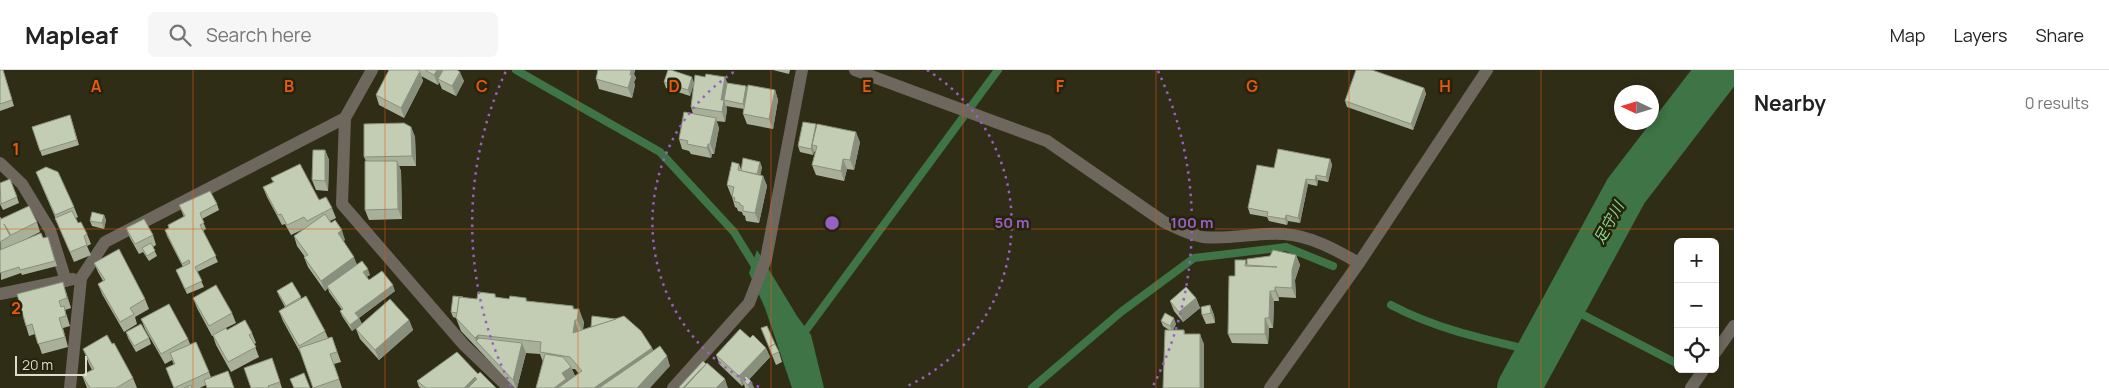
<!DOCTYPE html>
<html lang="en">
<head>
<meta charset="utf-8">
<style>
  body { margin:0; font-family:Manrope,"Noto Sans JP",sans-serif; background:#f6f6f6; color:#222 }
  .controls { position:absolute; right:15px; bottom:15px; display:grid; overflow:hidden; border-radius:8px; box-shadow:0 2px 8px #0003 }
  .controls button { width:45px; height:45px; display:grid; place-items:center; padding:0; border:0; border-bottom:1px solid #e0e0e0; background:#fff; color:#222; font:25px sans-serif }
  .compass { position:absolute; left:1614px; top:15px; width:45px; height:45px; border-radius:50%; background:#fff; box-shadow:0 2px 8px #0003; rotate:274deg }
  .scale { position:absolute; left:15px; bottom:12px; width:72px; box-sizing:border-box; padding-left:5px; border:2px solid #dcdbcd; border-top:0; font-size:14px; line-height:18px; white-space:nowrap; color:#dcdbcd; -webkit-text-stroke:4px #26230d; paint-order:stroke }
  .list { margin:0; padding:0; list-style:none }
  h2 { display:flex; justify-content:space-between; align-items:center; height:65px; margin:0; padding:0 20px; font-size:21px }
  h2 small { font-size:16px; font-weight:400; color:#767676 }
  .icon { flex:none; width:28px; height:28px; fill:none; stroke:currentColor; stroke-width:2; stroke-linecap:round; stroke-linejoin:round }
  .map { position:relative; flex:none; width:1734px; height:318px; overflow:hidden }
  header { display:flex; align-items:center; gap:30px; box-sizing:border-box; height:70px; padding:0 25px; background:#fff; border-bottom:1px solid #e0e0e0 }
  header strong { font-size:24px }
  nav { display:flex; gap:28px; margin-inline-start:auto; font-size:18px }
  .search { width:350px; height:45px; background:#f6f6f6; display:flex; align-items:center; gap:12px; box-sizing:border-box; padding:0 18px; border-radius:8px; color:#767676; font-size:19px }
  main { display:flex }
  aside { flex:1; background:#fff }
  .map>svg:first-child { display:block }
  .water { fill:#3e7446 }
  .lines { fill:none; stroke-linecap:round; stroke-linejoin:round }
  .stream { stroke:#3e7446; stroke-width:8 }
  .river { stroke:#3e7446; stroke-width:44 }
  .minor { stroke:#6d675d; stroke-width:12 }
  .wall { fill:#a8b09a; fill-rule:evenodd }
  .shaded-wall { fill:#88907d }
  .building { fill:#c3cdb3; stroke:#88907d }
  .grid { fill:none; stroke:#e8590c; stroke-width:1; stroke-opacity:0.55 }
  .ring { fill:none; stroke:#9860c3; stroke-width:2.5; stroke-dasharray:2.5 5 }
  .labels { text-anchor:middle; stroke-width:5; stroke-linejoin:round; paint-order:stroke }
  .water-label { font-size:15px; font-style:italic; fill:#88d793; stroke:#26230d }
  .grid-label { font-size:16px; text-anchor:middle; font-weight:bold; fill:#e8590c; stroke:#26230d; stroke-width:5; stroke-linejoin:round; paint-order:stroke }
  .centre { fill:#9860c3; stroke:#26230d; stroke-width:2.5 }
  .ring-label { font-size:15px; text-anchor:middle; font-weight:bold; fill:#9860c3; stroke:#26230d; stroke-width:5; stroke-linejoin:round; paint-order:stroke }
</style>
</head>
<body>
<header>
<strong>Mapleaf</strong>
<div class="search"><svg class="icon" aria-label="search" viewBox="0 0 24 24"><circle cx="10" cy="10" r="6"/><path d="M15 15l6 6"/></svg>Search here</div>
<nav><a>Map</a><a>Layers</a><a>Share</a></nav>
</header>
<main>
<div class="map">
<svg width="1734" height="318" viewBox="0 0 1734 318">
  <rect width="100%" height="100%" fill="#302d17"/>
  <polygon class="water" points="757,180 797,246 811,265 824,318 792,318 765,238 749,203"/>
  <g class="lines">
    <g class="stream">
      <polyline points="516,0 660,82 734,162 758,201"/>
      <path d="M1391,235C1438,260 1488,270 1539,282"/>
      <polyline points="1564,235 1678,294"/>
      <polyline points="801,267 998,0"/>
      <polyline points="1032,318 1121,242 1194,188 1286,177 1333,196"/>
    </g>
    <polyline class="river" points="1519,318 1626,121 1719,0"/>
    <g class="minor">
      <polyline points="372,0 345,48 342,134 464,275 509,318"/>
      <path d="M855,0L1047,71L1164,152C1177,158 1189,165 1203,167C1230,170 1258,162 1284,164C1312,166 1336,180 1359,193"/>
      <polyline points="0,93 22,114 50,160 66,211"/>
      <polyline points="0,224 73,209"/>
      <polyline points="1715,283 1734,256"/>
      <polyline points="70,318 81,208 105,172 345,48"/>
      <polyline points="673,318 749,233 766,189 802,0"/>
      <polyline points="1270,318 1359,193 1487,0"/>
      <polyline points="1691,318 1704,299"/>
    </g>
  </g>
  <g class="wall">
    <polygon points="0,0 3,0 14,36 0,41"/>
    <polygon points="389,0 457,0 464,11 456,26 442,19 439,12 438,15 421,6 423,11 404,48 379,35 376,25"/>
    <polygon points="598,0 635,0 634,4 636,8 634,12 635,15 632,28 599,19 596,9"/>
    <polygon points="773,0 790,0 789,4"/>
    <polygon points="664,12 727,13 746,16 748,20 775,20 778,30 773,59 747,54 743,44 744,39 726,36 726,35 727,40 725,52 716,51 719,58 714,84 712,84 711,88 691,84 689,81 682,79 679,69 693,44 691,37 694,13 690,26 666,18"/>
    <polygon points="1424,18 1426,24 1413,60 1347,37 1345,31"/>
    <polygon points="70,45 79,75 42,86 32,57"/>
    <polygon points="411,57 415,67 416,96 399,96 401,101 402,149 369,150 365,140 366,91 364,87"/>
    <polygon points="860,72 854,100 847,99 844,111 816,105 812,95 815,83 814,81 813,85 800,82 798,76"/>
    <polygon points="325,80 329,90 328,121 316,120 312,110"/>
    <polygon points="1330,89 1332,95 1328,112 1318,110 1317,116 1308,114 1300,153 1288,151 1287,155 1269,151 1267,147 1250,144 1248,138 1274,98"/>
    <polygon points="739,94 741,99 762,97 760,105 763,106 767,116 759,153 746,151 745,146 743,145 742,142 738,141 737,138 735,137 732,127 732,126 731,125 727,115"/>
    <polygon points="36,102 74,137 78,147 76,148 78,153 87,164 91,174 87,176 91,185 74,192"/>
    <polygon points="271,108 319,130 332,138 336,148 330,151 345,170 343,171 357,195 370,205 366,207 369,210 395,221 359,248 362,254 409,250 413,260 379,290 360,269 356,259 361,254 352,261 342,246 340,241 342,240 329,222 328,218 325,221 308,197 304,187 305,187 297,176 294,166 306,158 291,165 285,154 282,155 267,127 263,117 273,112"/>
    <polygon points="0,113 17,127 19,133 3,140 0,134"/>
    <polygon points="217,134 219,140 202,149 206,159 203,161 218,192 197,202 204,217 187,224 176,200 183,197 167,166 165,160 169,158 184,147 179,135"/>
    <polygon points="104,145 106,150 104,159 92,156 90,151"/>
    <polygon points="0,147 1,149 37,152 40,162 20,172 48,167 57,196 22,205 21,203 1,210"/>
    <polygon points="126,158 153,165 156,175 153,177 157,186 149,191 143,182 139,184 130,168"/>
    <polygon points="1296,185 1300,195 1295,210 1296,228 1279,227 1279,231 1274,231 1273,258 1269,258 1268,274 1232,273 1228,264 1235,206 1247,193"/>
    <polygon points="94,193 145,229 149,239 135,247 137,254 124,262 102,224 98,214 103,211 98,202"/>
    <polygon points="292,212 301,228 325,261 328,268 332,267 341,292 334,294 342,318 313,318 301,284 283,251 279,241 285,237 279,226 277,221"/>
    <polygon points="66,222 71,238 65,240 70,256 63,258 68,277 42,284 35,264 29,266 26,256"/>
    <path d="M495,224L496,228L509,229L526,228L527,231L573,236L574,239L584,252L583,260L652,278L653,280L670,296L536,318L543,292L540,284L526,283L517,318H515L461,261L456,248L453,247L451,242L477,229ZM572,299H575L579,304L575,306Z"/>
    <polygon points="193,228 232,243 236,253 226,258 227,260 252,263 256,273 254,274 259,287 231,302 216,275 213,266 212,266 197,238"/>
    <polygon points="1196,228 1200,238 1183,252 1174,241 1170,231"/>
    <polygon points="1210,235 1214,245 1215,253 1206,254 1202,245"/>
    <polygon points="141,249 188,269 190,274 209,302 211,307 206,315 200,318 174,318 166,298 174,295 172,290 165,294 145,259"/>
    <polygon points="1161,251 1176,254 1173,260 1184,260 1185,264 1204,274 1169,260 1163,256"/>
    <polygon points="761,258 779,282 782,292 776,295"/>
    <polygon points="126,262 149,268 151,274 136,282 128,268"/>
    <polygon points="750,268 766,278 770,287 749,309 754,318 745,318 744,314 742,316 720,295 716,285"/>
    <polygon points="83,279 133,308 137,318 87,318 82,305 92,300 89,294"/>
    <polygon points="272,288 282,318 251,318"/>
    <polygon points="478,304 496,318 421,318 419,317 417,311"/>
  </g>
  <g class="shaded-wall">
    <polygon points="437,0 445,0 438,9 439,12 438,15 434,5"/>
    <polygon points="630,0 635,0 634,4 636,8 634,12 635,15 632,28 628,18"/>
    <polygon points="420,1 423,11 404,48 401,38"/>
    <polygon points="460,2 464,11 456,26 452,16"/>
    <polygon points="692,7 694,13 690,26 688,20"/>
    <polygon points="725,7 729,17 724,30 727,40 725,52 722,42 721,30"/>
    <polygon points="746,16 748,21 745,39 743,34"/>
    <polygon points="1424,18 1426,24 1413,60 1411,54"/>
    <polygon points="775,20 778,30 773,59 769,49"/>
    <polygon points="716,48 719,58 714,84 710,74"/>
    <polygon points="411,57 415,67 416,96 412,86"/>
    <polygon points="856,62 860,72 854,100 850,90"/>
    <polygon points="708,74 712,84 711,88 707,78"/>
    <polygon points="812,75 814,81 813,85 811,79"/>
    <polygon points="325,80 329,90 328,121 325,111"/>
    <polygon points="843,89 847,99 844,111 841,101"/>
    <polygon points="1330,89 1332,95 1328,112 1326,107"/>
    <polygon points="397,91 401,101 402,149 398,139"/>
    <polygon points="760,92 762,97 759,114 757,108"/>
    <polygon points="1316,105 1318,110 1317,116 1315,110"/>
    <polygon points="763,106 767,116 759,153 755,143"/>
    <polygon points="1306,109 1308,114 1300,153 1298,148"/>
    <polygon points="104,145 106,150 104,159 102,153"/>
    <polygon points="1286,145 1288,151 1287,155 1285,149"/>
    <polygon points="342,160 345,170 341,173 338,163"/>
    <polygon points="1296,185 1300,195 1295,210 1296,228 1292,218 1292,200"/>
    <polygon points="354,187 358,197 327,216 328,218 325,221 321,211"/>
    <polygon points="368,199 370,205 365,208 363,202"/>
    <polygon points="63,212 66,222 71,238 67,228"/>
    <polygon points="393,215 395,221 357,249 355,243"/>
    <polygon points="1275,217 1279,227 1279,231 1275,221"/>
    <polygon points="1270,221 1274,231 1273,258 1269,248"/>
    <polygon points="1196,228 1200,238 1183,252 1179,242"/>
    <polygon points="1210,235 1214,245 1215,253 1211,243"/>
    <polygon points="573,236 577,249 579,239 584,252 582,263"/>
    <polygon points="359,248 362,254 352,261 350,255"/>
    <polygon points="1174,248 1176,254 1172,261 1170,256"/>
    <polygon points="1265,248 1269,258 1268,274 1265,264"/>
    <polygon points="409,250 413,260 379,290 375,280"/>
    <polygon points="575,250 579,263 573,263"/>
    <polygon points="1200,264 1204,274 1204,318 1200,318"/>
    <polygon points="478,265 482,277 476,271 479,281 475,268"/>
    <polygon points="522,273 526,283 517,318 516,318 513,310"/>
    <polygon points="652,278 657,291 617,318 594,318"/>
    <polygon points="766,278 770,287 746,313 742,310 744,314 742,316 739,306"/>
    <polygon points="667,286 670,296 650,318 637,318"/>
    <polygon points="571,297 576,309 569,318 554,318 562,303"/>
    <polygon points="475,307 477,313 472,318 464,318"/>
    <polygon points="725,309 728,318 716,318"/>
    <polygon points="751,311 754,318 749,318 748,315"/>
  </g>
  <g class="building">
    <polygon points="0,0 3,0 12,30 0,34"/>
    <polygon points="389,0 417,0 420,1 401,38 376,25"/>
    <polygon points="425,0 437,0 434,5"/>
    <polygon points="443,0 457,0 460,2 452,16 438,9"/>
    <polygon points="598,0 631,0 630,5 632,5 628,18 596,9"/>
    <polygon points="668,0 671,0 692,7 688,20 664,12"/>
    <polygon points="1356,0 1372,0 1424,18 1411,54 1345,31"/>
    <polygon points="706,4 725,7 721,30 724,30 722,42 691,37 695,5 705,7"/>
    <polygon points="727,13 746,16 743,34 724,30"/>
    <polygon points="748,15 775,20 769,49 743,44"/>
    <polygon points="684,42 716,48 710,74 708,74 707,78 687,74 688,71 679,69"/>
    <polygon points="70,45 77,70 40,81 32,57"/>
    <polygon points="803,52 816,54 811,79 798,76"/>
    <polygon points="404,53 411,57 412,86 364,87 364,54"/>
    <polygon points="817,54 856,62 850,90 843,89 841,101 812,95 817,76 812,75"/>
    <polygon points="1278,79 1330,89 1326,107 1316,105 1315,110 1306,109 1298,148 1286,145 1285,149 1267,146 1268,142 1248,138 1257,95 1274,98"/>
    <polygon points="313,80 325,80 325,111 312,110"/>
    <polygon points="743,88 760,92 757,104 741,101"/>
    <polygon points="365,91 397,91 398,139 365,140"/>
    <polygon points="732,92 739,94 738,100 763,106 755,143 743,141 743,136 740,135 740,133 734,131 735,128 732,127 734,117 727,115"/>
    <polygon points="300,94 319,130 326,127 332,138 307,151 304,147 287,155 281,144 278,145 263,117 274,112 271,108"/>
    <polygon points="46,97 58,102 74,137 55,145 36,102"/>
    <polygon points="10,109 17,127 1,134 0,113"/>
    <polygon points="210,121 217,134 200,143 204,153 200,155 216,186 195,197 202,211 185,219 176,200 190,193 189,190 182,194 165,160 169,158 168,155 185,146 179,135"/>
    <polygon points="29,136 37,152 11,165 4,154 10,166 0,172 0,147 1,149"/>
    <polygon points="72,141 78,153 81,152 87,164 84,166 87,175 70,182 55,148"/>
    <polygon points="92,142 104,145 102,153 90,151"/>
    <polygon points="325,144 331,153 335,150 342,160 338,163 354,187 321,211 304,187 308,185 294,166"/>
    <polygon points="144,149 153,165 135,174 126,158"/>
    <polygon points="41,163 43,168 48,167 55,191 20,200 19,197 0,203 0,180"/>
    <polygon points="151,173 155,181 147,186 142,178"/>
    <polygon points="119,179 145,229 130,238 134,244 120,252 98,214 105,210 94,193"/>
    <polygon points="1273,180 1296,185 1292,200 1292,218 1275,217 1275,221 1270,221 1269,248 1265,248 1265,264 1228,264 1229,206 1235,206 1235,190 1246,190 1245,196 1277,197 1247,195 1247,189 1270,186"/>
    <polygon points="362,191 368,199 363,202 369,210 382,201 393,215 355,243 359,248 350,255 340,241 343,239 327,216"/>
    <polygon points="63,212 67,228 59,231 61,237 64,236 66,246 59,248 65,267 38,274 32,254 26,256 17,224"/>
    <polygon points="292,212 301,227 286,236 277,221"/>
    <polygon points="216,215 232,243 209,256 193,228"/>
    <polygon points="1186,217 1196,228 1179,242 1170,231"/>
    <polygon points="478,222 495,224 495,227 509,229 510,226 526,228 526,231 573,236 573,239 579,239 577,250 575,250 573,263 624,246 641,261 652,278 594,318 558,318 582,301 570,287 540,282 541,272 478,265 475,268 456,248 459,227 477,229"/>
    <polygon points="306,226 325,261 299,276 279,241"/>
    <polygon points="453,226 463,227 459,227 457,243 451,242"/>
    <polygon points="390,229 409,250 375,280 356,259"/>
    <polygon points="169,234 188,269 161,284 141,249"/>
    <polygon points="1210,235 1211,243 1202,245 1201,237"/>
    <polygon points="1165,243 1174,248 1170,256 1161,251"/>
    <polygon points="592,246 616,249 591,257"/>
    <polygon points="245,250 252,263 249,265 256,277 228,292 213,265 226,258 227,260"/>
    <polygon points="141,254 149,268 134,276 126,262"/>
    <polygon points="767,256 775,274 769,277 761,258"/>
    <polygon points="740,259 750,268 753,265 766,278 739,306 716,285"/>
    <polygon points="1165,260 1184,260 1184,264 1200,264 1200,318 1163,318"/>
    <polygon points="107,265 112,274 114,273 133,308 116,318 90,318 82,305 94,299 83,279"/>
    <polygon points="332,267 337,282 330,284 339,309 313,318 299,278"/>
    <polygon points="479,268 522,273 513,310 476,271"/>
    <polygon points="196,272 209,302 174,318 166,298 175,294 170,283"/>
    <polygon points="775,274 779,282 772,285 769,277"/>
    <polygon points="660,276 667,286 637,318 599,318"/>
    <polygon points="457,282 478,304 480,302 496,318 468,318 477,309 475,307 464,318 426,318 417,311"/>
    <polygon points="545,284 563,287 571,297 562,303 566,309 554,318 536,318"/>
    <polygon points="272,288 280,312 268,316 269,318 251,318 244,298"/>
    <polygon points="703,291 706,294 683,318 680,318 679,317"/>
    <polygon points="707,293 725,309 716,318 684,318"/>
    <polygon points="228,301 234,318 207,318 204,310"/>
    <polygon points="304,303 310,318 294,318 290,309"/>
    <polygon points="746,306 751,311 748,315 742,310"/>
    <polygon points="191,315 192,318 184,318"/>
  </g>
  <path class="grid" d="M193,0V318M385,0V318M578,0V318M771,0V318M963,0V318M1156,0V318M1349,0V318M1541,0V318M0,159H1734"/>
  <g class="ring">
    <path d="M759 317A180 180 0 0 1 737 0M927 0A180 180 0 0 1 905 317"/>
    <path d="M511 316A360 360 0 0 1 506 1M1158 1A360 360 0 0 1 1153 316"/>
  </g>
  <g class="labels">
    <g class="water-label">
      <text transform="translate(1609 153) rotate(-61)" y="5">足守川</text>
    </g>
  </g>
  <g class="grid-label">
    <text x="96" y="22">A</text>
    <text x="289" y="22">B</text>
    <text x="482" y="22">C</text>
    <text x="674" y="22">D</text>
    <text x="867" y="22">E</text>
    <text x="1060" y="22">F</text>
    <text x="1252" y="22">G</text>
    <text x="1445" y="22">H</text>
    <text x="16" y="85">1</text>
    <text x="16" y="244">2</text>
  </g>
  <circle cx="832" cy="153" r="8" class="centre"/>
  <g class="ring-label">
    <text x="1012" y="158">50 m</text>
    <text x="1192" y="158">100 m</text>
  </g>
</svg>
<div class="controls">
<button>+</button>
<button>−</button>
<button><svg class="icon" aria-label="locate" viewBox="0 0 24 24"><circle cx="12" cy="12" r="6"/><path d="M12 2v4M12 18v4M2 12h4M18 12h4"/></svg></button>
</div>
<svg class="compass" viewBox="-18 -18 36 36"><path d="M0-13l5 13h-10z" fill="#e53935"/><path d="M0 13l5-13h-10z" fill="#767676"/></svg>
<div class="scale">20 m</div>
</div>
<aside>
<h2>Nearby<small>0 results</small></h2>
<ul class="list">
</ul>
</aside>
</main>
</body>
</html>
